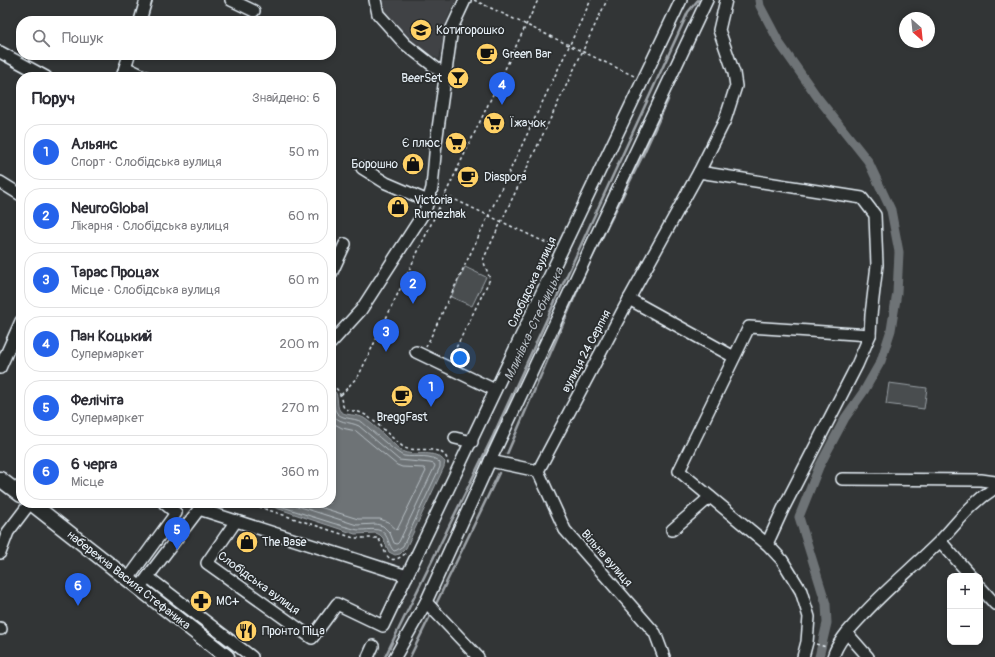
<!DOCTYPE html>
<html lang="uk">
<head>
<meta charset="utf-8">
<style>
  body { margin:0; font-family:Pangolin,sans-serif; background:#f2f2f3; color:#2b2b33 }
  .controls { position:absolute; right:12px; bottom:12px; display:grid; overflow:hidden; border-radius:8px; box-shadow:0 2px 6px #0003 }
  .controls button { width:36px; height:36px; display:grid; place-items:center; padding:0; border:0; border-bottom:1px solid #e1e1e2; background:#fff; color:#2b2b33; font:20px sans-serif }
  .compass { position:absolute; left:899px; top:12px; width:36px; height:36px; border-radius:50%; background:#fff; box-shadow:0 2px 6px #0003; rotate:153deg }
  .you { position:absolute; left:460px; top:358px; width:14px; height:14px; margin:-10px; border:3px solid #fff; border-radius:50%; background:#1a73e8; box-shadow:0 0 0 6px #1a73e833 }
  .badge { display:grid; place-items:center; width:26px; height:26px; border-radius:50%; background:#2563eb; color:#fff; font-size:13px; font-weight:700 }
  .pin { position:absolute; translate:-50% -33px; filter:drop-shadow(0 1px 2px #0008) }
  .pin::after { content:''; position:absolute; top:21px; width:14px; height:12px; background:inherit; clip-path:polygon(0 0,100% 0,50% 100%) }
  .list { margin:0; padding:0; list-style:none }
  h2 { display:flex; justify-content:space-between; align-items:center; height:52px; margin:0; padding:0 16px; font-size:17px }
  h2 small { font-size:13px; font-weight:400; color:#7c7c81 }
  .list li { display:grid; grid-template-columns:26px 1fr auto; gap:12px; align-items:center; box-sizing:border-box; height:56px; margin:0 8px 8px; padding:0 8px; border:1px solid #e1e1e2; border-radius:16px }
  .list b { display:block; font-size:15px; white-space:nowrap }
  .list p { margin:0; font-size:13px; white-space:nowrap; color:#7c7c81 }
  .list em { font-size:13px; font-style:normal; color:#7c7c81 }
  .icon { flex:none; width:22px; height:22px; fill:none; stroke:currentColor; stroke-width:2; stroke-linecap:round; stroke-linejoin:round }
  .map { position:relative; flex:none; width:995px; height:657px; overflow:hidden }
  .search { position:absolute; background:#fff; box-shadow:0 2px 6px #0003; left:16px; top:16px; width:320px; height:44px; display:flex; align-items:center; gap:10px; box-sizing:border-box; padding:0 14px; border-radius:16px; color:#7c7c81; font-size:15px }
  .panel { position:absolute; background:#fff; box-shadow:0 2px 6px #0003; left:16px; top:72px; width:320px; height:436px; border-radius:16px }
  .map>svg:first-child { display:block }
  .built { fill:#3f4244 }
  .green { fill:#494d4f; stroke:#989fa4 }
  .water { fill:#6e7376; stroke:#9fa5aa }
  .lines { fill:none; stroke-linecap:round; stroke-linejoin:round }
  .shore { stroke:#b7bfc4; stroke-width:1 }
  .stream { stroke:#9fa5aa; stroke-width:2.5 }
  .canal { stroke:#6e7376; stroke-width:9 }
  .minor-casing { stroke:#e8f1f8; stroke-width:14 }
  .major-casing { stroke:#e8f1f8; stroke-width:17 }
  .path { stroke:#e8f1f8; stroke-width:1.5; stroke-dasharray:3 3; stroke-linecap:butt }
  .minor { stroke:#2a2d2e; stroke-width:11 }
  .major { stroke:#2a2d2e; stroke-width:14 }
  .labels { text-anchor:middle; stroke-width:3.5; stroke-linejoin:round; paint-order:stroke }
  .poi-label { font-size:12px; fill:#e8f1f8; stroke:#2a2d2e; text-anchor:start }
  .street-label { font-size:12px; fill:#e8f1f8; stroke:#2a2d2e }
  .water-label { font-size:13px; font-style:italic; fill:#b1b8be; stroke:#2a2d2e }
</style>
</head>
<body>
<div class="map">
<svg width="995" height="657" viewBox="0 0 995 657">
  <rect width="100%" height="100%" fill="#323536"/>
  <filter id="ink" filterUnits="userSpaceOnUse"><feTurbulence type="fractalNoise" baseFrequency=".025" numOctaves="2"/><feDisplacementMap in="SourceGraphic" scale="8" xChannelSelector="R" yChannelSelector="G"/><feConvolveMatrix kernelMatrix="1 2 1 2 8 2 1 2 1" color-interpolation-filters="sRGB"/></filter>
  <g filter="url(#ink)">
    <polygon class="built" points="379,0 456,0 448,17 439,59 408,43 382,12"/>
    <g class="green">
      <polygon points="465,267 486,277 472,306 451,297"/>
      <polygon points="889,383 927,388 924,409 886,404"/>
    </g>
    <path class="water" d="M331,389C341,393 335,404 340,411C345,416 357,414 364,418C375,425 384,436 394,444C397,447 401,451 404,452C418,457 434,448 445,462L444,467L406,548L400,554L395,555L389,552L383,538L380,535L376,533L355,534L261,503H331Z"/>
    <g class="lines">
      <g class="shore">
        <path d="M271,503C299,512 326,522 354,529C362,532 373,527 381,531C389,535 388,546 394,551L397,550L403,546L440,467V463C432,453 415,458 404,456C398,455 368,427 362,422C353,417 339,420 335,410C333,404 334,399 331,394"/>
        <path d="M288,503L357,525L376,524L383,526L390,533L394,543L397,544L399,542L435,466L434,464L430,463L399,460L359,426C349,421 337,424 331,412"/>
        <polyline points="307,503 358,519 380,519 388,522 397,530 426,471 424,468 402,467 397,465 356,431 342,428 331,422"/>
      </g>
      <g class="stream">
        <polyline points="507,454 588,266 643,155 668,100"/>
        <polyline points="435,606 499,473"/>
        <polyline points="385,657 493,436 684,21 688,12 698,0"/>
        <polyline points="410,657 432,612"/>
      </g>
      <polyline class="canal" points="759,0 760,6 780,44 818,98 868,161 891,210 899,252 897,293 891,330 881,361 864,391 845,418 819,467 799,517 826,604 827,623 819,657"/>
      <g class="minor-casing">
        <g id="minor">
          <polyline points="231,0 254,11"/>
          <polyline points="375,0 378,14 405,44 445,75"/>
          <polyline points="140,21 146,0"/>
          <polyline points="0,52 46,77"/>
          <polyline points="125,67 146,77"/>
          <polyline points="122,77 129,55"/>
          <polyline points="362,168 386,183 428,201"/>
          <polyline points="699,172 862,198 875,215 877,265 871,315 870,335 857,365 783,509 767,544"/>
          <polyline points="0,182 21,195"/>
          <polyline points="331,274 345,244"/>
          <polyline points="629,299 734,357"/>
          <polyline points="331,343 361,310 425,211 432,188 436,143 452,28 465,0"/>
          <polyline points="416,352 495,390"/>
          <polyline points="0,368 21,321"/>
          <polyline points="455,438 472,442"/>
          <polyline points="490,461 707,0"/>
          <polyline points="538,471 565,530 655,633 664,657"/>
          <polyline points="842,479 981,480 995,482"/>
          <polyline points="199,509 407,576"/>
          <polyline points="236,521 207,563 312,638 337,604 383,626 681,0"/>
          <polyline points="672,530 710,497"/>
          <polyline points="940,541 971,576"/>
          <polyline points="0,553 8,532 30,503"/>
          <polyline points="148,577 252,657"/>
          <polyline points="128,579 176,513 164,503"/>
          <polyline points="143,583 203,504"/>
          <polyline points="980,587 995,604"/>
          <polyline points="426,602 478,657"/>
          <polyline points="0,628 1,629"/>
          <polyline points="847,633 868,657"/>
          <polyline points="368,657 373,646"/>
          <polyline points="395,657 426,602 490,461 538,471 629,299 699,172 725,120 736,86 734,73 719,30 726,0"/>
          <polyline points="803,657 807,642 809,617 801,591 782,560 767,544 679,471 749,327 870,335"/>
          <path d="M833,657C838,641 850,629 861,617C885,590 914,567 940,541C959,521 971,503 995,488"/>
        </g>
      </g>
      <g class="major-casing">
        <g id="major">
          <polyline points="0,479 21,495"/>
          <polyline points="31,503 227,657"/>
        </g>
      </g>
      <g class="path">
        <polyline points="474,0 634,76"/>
        <polyline points="445,195 553,246"/>
        <polyline points="426,347 591,0"/>
        <polyline points="451,358 490,279 483,260 607,0"/>
        <path d="M331,385C343,391 339,398 344,408C351,412 359,410 367,416C377,423 386,432 395,440C398,442 401,446 405,448C416,453 449,442 448,466"/>
        <polyline points="341,395 359,375 538,0"/>
        <path d="M254,503L262,508L354,538H378C386,549 386,571 407,552"/>
        <polyline points="816,644 826,647"/>
      </g>
      <use href="#minor" class="minor"/>
      <use href="#major" class="major"/>
    </g>
  </g>
  <defs>
    <g id="school-disc" transform="scale(1.15)"><circle r="9.5" fill="#ffd166" stroke="#2a2d2e"/><path d="M0-5L7-2L0 1L-7-2ZM-4 1L0 2.5L4 1V4Q0 6-4 4Z" fill="#111"/></g>
    <g id="cafe-disc" transform="scale(1.15)"><circle r="9.5" fill="#ffd166" stroke="#2a2d2e"/><path d="M-5.5-4.5H6V0H3Q3 3.5 0 3.5H-2.5Q-5.5 3.5-5.5 0ZM3-3.2v2h1.7v-2ZM-6 4.5H4V6H-6Z" fill="#111"/></g>
    <g id="bar-disc" transform="scale(1.15)"><circle r="9.5" fill="#ffd166" stroke="#2a2d2e"/><path d="M-6-5H6L.8 .8V4.5H3.5V6h-7V4.5H-.8V.8Z" fill="#111"/></g>
    <g id="supermarket-disc" transform="scale(1.15)"><circle r="9.5" fill="#ffd166" stroke="#2a2d2e"/><path d="M-6-5.5h2.5l.6 2H6L4.5 2H-2.5L-4.4-4H-6ZM-1.5 3.2a1.3 1.3 0 1 0 .1 0ZM3 3.2a1.3 1.3 0 1 0 .1 0Z" fill="#111"/></g>
    <g id="shop-disc" transform="scale(1.15)"><circle r="9.5" fill="#ffd166" stroke="#2a2d2e"/><path d="M-5-2.5h2.3a2.7 3.5 0 0 1 5.4 0H5L5.5 6h-11ZM-1.5-2.5h3a1.5 2.3 0 0 0-3 0Z" fill="#111"/></g>
    <g id="pharmacy-disc" transform="scale(1.15)"><circle r="9.5" fill="#ffd166" stroke="#2a2d2e"/><path d="M-2-6h4v4h4v4h-4v4h-4v-4h-4v-4h4Z" fill="#111"/></g>
    <g id="restaurant-disc" transform="scale(1.15)"><circle r="9.5" fill="#ffd166" stroke="#2a2d2e"/><path d="M-5-6h1v4h1v-4h1v4h1v-4h1v5L-1.5 .5V6h-2V.5L-5-1ZM5-6V6H3V1.5H1.5Q1.5-4 5-6Z" fill="#111"/></g>
  </defs>
  <g fill-rule="evenodd">
    <use href="#school-disc" x="421" y="30"/>
    <use href="#cafe-disc" x="487" y="54"/>
    <use href="#bar-disc" x="458" y="78"/>
    <use href="#supermarket-disc" x="494" y="123"/>
    <use href="#supermarket-disc" x="456" y="143"/>
    <use href="#shop-disc" x="413" y="164"/>
    <use href="#cafe-disc" x="468" y="177"/>
    <use href="#shop-disc" x="398" y="207"/>
    <use href="#cafe-disc" x="402" y="396"/>
    <use href="#shop-disc" x="247" y="542"/>
    <use href="#pharmacy-disc" x="201" y="601"/>
    <use href="#restaurant-disc" x="246" y="631"/>
  </g>
  <g class="labels">
    <g class="poi-label">
      <text x="436" y="34">Котигорошко</text>
      <text x="502" y="58">Green Bar</text>
      <text x="442" y="82" text-anchor="end">BeerSet</text>
      <text x="510" y="127">Їжачок</text>
      <text x="440" y="147" text-anchor="end">Є плюс</text>
      <text x="398" y="168" text-anchor="end">Борошно</text>
      <text x="484" y="181">Diaspora</text>
      <text x="414" y="204">Victoria<tspan x="414" dy="14">Rumezhak</tspan></text>
      <text x="402" y="421" text-anchor="middle">BreggFast</text>
      <text x="262" y="546">The Base</text>
      <text x="216" y="605">МС+</text>
      <text x="262" y="635">Пронто Піца</text>
    </g>
    <g class="street-label">
      <text transform="translate(532 282) rotate(-65)" y="4">Слобідська вулиця</text>
      <text transform="translate(586 351) rotate(-62)" y="4">вулиця 24 Серпня</text>
      <text transform="translate(607 558) rotate(49)" y="4">Вільна вулиця</text>
      <text transform="translate(129 580) rotate(38)" y="4">набережна Василя Стефаника</text>
      <text transform="translate(259 583) rotate(36)" y="4">Слобідська вулиця</text>
    </g>
    <g class="water-label">
      <text transform="translate(533 324) rotate(-65)" y="5">Млинівка-Стебницька</text>
    </g>
  </g>
</svg>
<div class="controls">
<button>+</button>
<button>−</button>
</div>
<svg class="compass" viewBox="-18 -18 36 36"><path d="M0-13l5 13h-10z" fill="#e53935"/><path d="M0 13l5-13h-10z" fill="#7c7c81"/></svg>
<div class="you"></div>
<div class="pin badge" style="left:431px;top:407px">1</div>
<div class="pin badge" style="left:413px;top:304px">2</div>
<div class="pin badge" style="left:386px;top:352px">3</div>
<div class="pin badge" style="left:502px;top:105px">4</div>
<div class="pin badge" style="left:177px;top:550px">5</div>
<div class="pin badge" style="left:78px;top:606px">6</div>
<div class="search"><svg class="icon" aria-label="search" viewBox="0 0 24 24"><circle cx="10" cy="10" r="6"/><path d="M15 15l6 6"/></svg>Пошук</div>
<section class="panel">
<h2>Поруч<small>Знайдено: 6</small></h2>
<ul class="list">
<li><span class="badge">1</span><div><b>Альянс</b><p>Спорт · Слобідська вулиця</p></div><em>50 m</em></li>
<li><span class="badge">2</span><div><b>NeuroGlobal</b><p>Лікарня · Слобідська вулиця</p></div><em>60 m</em></li>
<li><span class="badge">3</span><div><b>Тарас Процах</b><p>Місце · Слобідська вулиця</p></div><em>60 m</em></li>
<li><span class="badge">4</span><div><b>Пан Коцький</b><p>Супермаркет</p></div><em>200 m</em></li>
<li><span class="badge">5</span><div><b>Фелічіта</b><p>Супермаркет</p></div><em>270 m</em></li>
<li><span class="badge">6</span><div><b>6 черга</b><p>Місце</p></div><em>360 m</em></li>
</ul>
</section>
</div>
</body>
</html>
